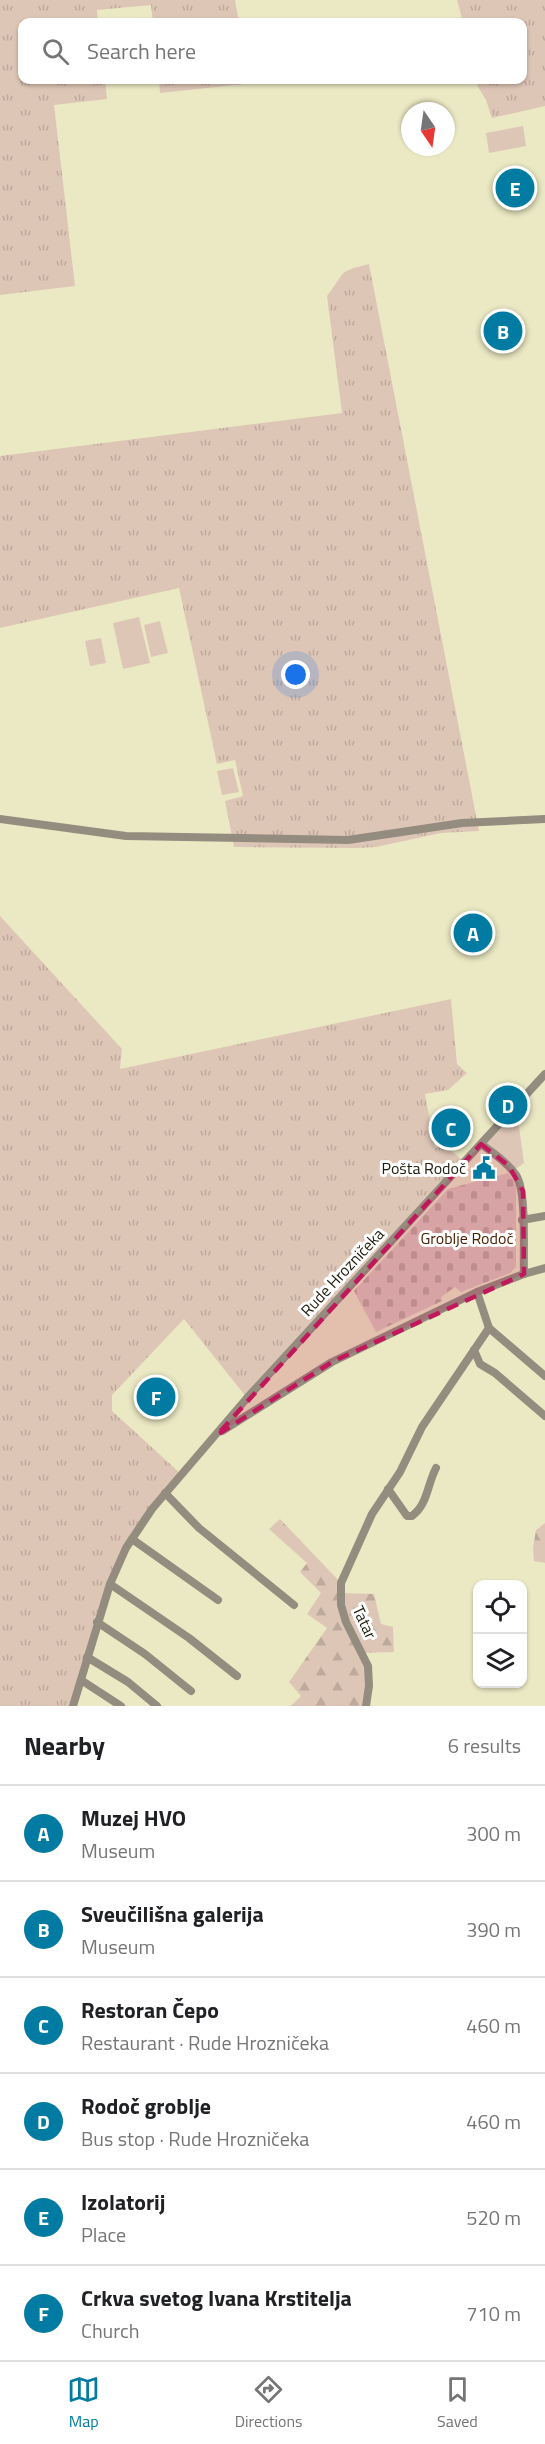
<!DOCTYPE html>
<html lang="en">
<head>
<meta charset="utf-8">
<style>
  body { margin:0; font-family:"Titillium Web",sans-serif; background:#f6f6f6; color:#202124 }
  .controls { position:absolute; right:18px; bottom:18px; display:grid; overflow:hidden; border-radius:12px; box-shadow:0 2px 4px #0004 }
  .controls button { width:54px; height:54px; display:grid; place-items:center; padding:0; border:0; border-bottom:2px solid #e0e0e0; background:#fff; color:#202124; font:30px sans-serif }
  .compass { position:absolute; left:401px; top:102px; width:54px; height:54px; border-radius:50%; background:#fff; box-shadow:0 2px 4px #0004; rotate:167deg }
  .you { position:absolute; left:296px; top:675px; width:21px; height:21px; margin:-15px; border:4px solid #fff; border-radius:50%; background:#1a73e8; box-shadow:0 0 0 9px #1a73e833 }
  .badge { display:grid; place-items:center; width:39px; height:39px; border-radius:50%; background:#027ba3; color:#fff; font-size:20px; font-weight:700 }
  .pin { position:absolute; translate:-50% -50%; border:3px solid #fff; box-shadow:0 2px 6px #0006 }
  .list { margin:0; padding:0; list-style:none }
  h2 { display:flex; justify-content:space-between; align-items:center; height:78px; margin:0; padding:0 24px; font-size:26px }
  h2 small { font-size:20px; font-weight:400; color:#757577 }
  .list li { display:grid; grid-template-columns:39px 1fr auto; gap:18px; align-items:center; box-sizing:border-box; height:96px; padding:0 24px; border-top:2px solid #e0e0e0 }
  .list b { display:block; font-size:22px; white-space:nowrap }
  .list p { margin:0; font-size:20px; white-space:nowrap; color:#757577 }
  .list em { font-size:20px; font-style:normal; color:#757577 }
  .icon { flex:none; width:33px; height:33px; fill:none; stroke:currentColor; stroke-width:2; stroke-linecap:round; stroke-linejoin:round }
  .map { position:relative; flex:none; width:545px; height:1706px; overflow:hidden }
  .search { position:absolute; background:#fff; box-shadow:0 2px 4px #0004; left:18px; right:18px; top:18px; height:66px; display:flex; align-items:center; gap:15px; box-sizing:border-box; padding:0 21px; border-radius:12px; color:#757577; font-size:22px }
  .sheet { height:654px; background:#fff }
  nav { display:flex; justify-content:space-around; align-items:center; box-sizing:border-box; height:84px; border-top:2px solid #e0e0e0; background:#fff; font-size:16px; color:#757577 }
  nav a { display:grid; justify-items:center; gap:3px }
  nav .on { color:#027ba3 }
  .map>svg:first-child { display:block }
  .grass { fill:url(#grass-tufts) }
  .forest { fill:url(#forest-firs) }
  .cemetery { fill:url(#cemetery-stones) }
  .park { fill:#dec6b7 }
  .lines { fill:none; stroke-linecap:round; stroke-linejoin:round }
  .minor { stroke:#948c7f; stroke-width:8 }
  .marked { fill:#c2185b; fill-opacity:0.2; stroke:#c2185b; stroke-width:4.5; stroke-dasharray:12 8; stroke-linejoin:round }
  .labels { text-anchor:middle; stroke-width:6; stroke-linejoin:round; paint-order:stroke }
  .poi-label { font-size:16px; fill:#1d1c0e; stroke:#fff; text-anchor:end }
  .park-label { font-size:16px; fill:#4a2100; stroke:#fff }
  .street-label { font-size:16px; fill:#1d1c0e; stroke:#fff }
</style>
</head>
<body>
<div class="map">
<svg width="545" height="1706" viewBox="0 0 545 1706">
  <defs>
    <pattern id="grass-tufts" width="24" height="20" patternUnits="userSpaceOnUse" patternTransform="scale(1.5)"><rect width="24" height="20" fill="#dec6b7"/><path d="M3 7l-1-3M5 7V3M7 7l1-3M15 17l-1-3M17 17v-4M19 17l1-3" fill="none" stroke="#beaa9c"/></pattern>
    <pattern id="forest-firs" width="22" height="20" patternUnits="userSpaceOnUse" patternTransform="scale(1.5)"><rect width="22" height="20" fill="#dec6b7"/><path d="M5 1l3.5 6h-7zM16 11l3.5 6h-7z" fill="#beaa9c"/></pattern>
    <pattern id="cemetery-stones" width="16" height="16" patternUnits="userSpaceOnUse" patternTransform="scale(1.5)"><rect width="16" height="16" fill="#dec6b7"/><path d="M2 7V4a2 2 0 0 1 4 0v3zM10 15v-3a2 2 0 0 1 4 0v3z" fill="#beaa9c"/></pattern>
  </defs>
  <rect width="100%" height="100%" fill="#ebe9c3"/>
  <g class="grass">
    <polygon points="0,0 235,0 238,17 246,22 153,22 151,5 97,10 98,22 22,22 22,80 105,80 107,99 54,105 75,286 0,295"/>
    <polygon points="457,0 545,0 545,106 492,118 486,100 478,87 476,80 522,80 522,22 463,22"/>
    <polygon points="159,80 283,80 160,93"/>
    <path d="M369,264L479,831L441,833L376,847L357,848L234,847L225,801L243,796L235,760L217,764L179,588L0,628V456L342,413L327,296C346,272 336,272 369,264Z"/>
    <polygon points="0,916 122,1049 120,1069 451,999 457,1064 467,1073 448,1090 425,1094 435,1148 443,1144 465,1162 247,1398 184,1319 112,1395 112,1411 180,1473 125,1548 72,1706 0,1706"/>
  </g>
  <g class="forest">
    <polygon points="280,1519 341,1583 341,1593 374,1594 381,1624 393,1627 394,1652 363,1653 368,1666 366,1706 291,1706 301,1696 289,1682 327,1628 307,1614 321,1593 300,1572 307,1563 269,1529"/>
    <polygon points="545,1523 545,1563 534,1561 533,1548 536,1530"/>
  </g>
  <polygon class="cemetery" points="508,1173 516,1181 516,1267 510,1273 461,1292 455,1287 441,1297 442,1301 376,1332 354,1291 448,1189"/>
  <g class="park">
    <polygon points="523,126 526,146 489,153 486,133"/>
    <polygon points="139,617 150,663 123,669 113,623"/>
    <polygon points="160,621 168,653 151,657 144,625"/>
    <polygon points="101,638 106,663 90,666 85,641"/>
    <polygon points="233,768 239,792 222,795 217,771"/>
    <polygon points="511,1110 517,1112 524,1163 513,1171 481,1144"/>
  </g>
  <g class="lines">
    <g class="minor">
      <polyline points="0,819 126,836 348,840 462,823 545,819"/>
      <path d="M481,1144C493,1153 507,1162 516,1175C527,1191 523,1252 524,1274"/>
      <polyline points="522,1220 545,1216"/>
      <polyline points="477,1292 489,1328 545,1376"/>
      <polyline points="474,1350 480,1364 495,1373 545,1416"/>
      <polyline points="222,1431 332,1362 477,1292 524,1274 545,1268"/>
      <path d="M388,1489L407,1516H412C428,1504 427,1485 436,1468"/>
      <polyline points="165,1493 199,1528 294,1605"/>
      <polyline points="132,1539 218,1600"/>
      <polyline points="110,1584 189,1638 237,1676"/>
      <polyline points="97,1622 145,1654 191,1691"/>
      <polyline points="87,1657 128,1682 157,1706"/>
      <polyline points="81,1680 121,1706"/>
      <polyline points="73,1706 110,1584 126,1548 152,1509 247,1398 545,1074"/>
      <polyline points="366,1706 369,1686 368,1666 346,1622 341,1605 341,1583 372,1514 400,1472 422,1427 489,1328"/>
    </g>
  </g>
  <path class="marked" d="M481,1144L509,1166L523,1191L524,1274L332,1362L217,1435Z"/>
  <defs>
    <g id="civic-bare" transform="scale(1.8)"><path d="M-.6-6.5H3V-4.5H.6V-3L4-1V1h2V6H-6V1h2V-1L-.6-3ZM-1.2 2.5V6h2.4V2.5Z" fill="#027ba3" stroke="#fff" stroke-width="2.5" paint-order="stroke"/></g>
  </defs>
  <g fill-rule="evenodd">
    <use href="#civic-bare" x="484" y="1168"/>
  </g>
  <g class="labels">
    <g class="poi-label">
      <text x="466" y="1174">Pošta Rodoč</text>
    </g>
    <g class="park-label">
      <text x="467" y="1244">Groblje Rodoč</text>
    </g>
    <g class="street-label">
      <text transform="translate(342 1272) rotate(-47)" y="6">Rude Hrozničeka</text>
      <text transform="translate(365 1622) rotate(65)" y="6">Tatar</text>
    </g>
  </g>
</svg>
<div class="controls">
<button><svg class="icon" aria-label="locate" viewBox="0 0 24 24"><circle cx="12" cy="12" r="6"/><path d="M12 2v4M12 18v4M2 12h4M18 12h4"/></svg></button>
<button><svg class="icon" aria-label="layers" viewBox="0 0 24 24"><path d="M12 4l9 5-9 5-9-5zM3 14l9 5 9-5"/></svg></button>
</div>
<svg class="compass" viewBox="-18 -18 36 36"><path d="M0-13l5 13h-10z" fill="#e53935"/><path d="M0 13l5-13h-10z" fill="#757577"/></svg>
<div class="you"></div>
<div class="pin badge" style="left:473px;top:933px">A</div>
<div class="pin badge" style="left:503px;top:331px">B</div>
<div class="pin badge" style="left:451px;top:1128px">C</div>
<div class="pin badge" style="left:508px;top:1105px">D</div>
<div class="pin badge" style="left:515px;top:188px">E</div>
<div class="pin badge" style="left:156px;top:1397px">F</div>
<div class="search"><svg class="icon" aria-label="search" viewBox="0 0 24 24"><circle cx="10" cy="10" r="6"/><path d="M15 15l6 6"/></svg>Search here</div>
</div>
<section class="sheet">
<h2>Nearby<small>6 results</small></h2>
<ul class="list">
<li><span class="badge">A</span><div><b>Muzej HVO</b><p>Museum</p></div><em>300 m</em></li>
<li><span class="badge">B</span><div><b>Sveučilišna galerija</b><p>Museum</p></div><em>390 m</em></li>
<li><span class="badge">C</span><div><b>Restoran Čepo</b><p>Restaurant · Rude Hrozničeka</p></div><em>460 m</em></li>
<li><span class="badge">D</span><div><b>Rodoč groblje</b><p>Bus stop · Rude Hrozničeka</p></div><em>460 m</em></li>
<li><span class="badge">E</span><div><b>Izolatorij</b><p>Place</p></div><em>520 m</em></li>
<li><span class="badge">F</span><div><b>Crkva svetog Ivana Krstitelja</b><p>Church</p></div><em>710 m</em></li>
</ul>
</section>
<nav>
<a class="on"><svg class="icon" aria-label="map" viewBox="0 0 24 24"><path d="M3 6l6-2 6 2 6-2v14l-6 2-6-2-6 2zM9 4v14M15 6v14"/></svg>Map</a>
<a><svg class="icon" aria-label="directions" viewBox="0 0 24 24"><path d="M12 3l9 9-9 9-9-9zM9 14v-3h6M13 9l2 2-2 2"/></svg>Directions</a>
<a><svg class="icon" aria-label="saved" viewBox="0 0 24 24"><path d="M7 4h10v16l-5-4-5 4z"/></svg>Saved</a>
</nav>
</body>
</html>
